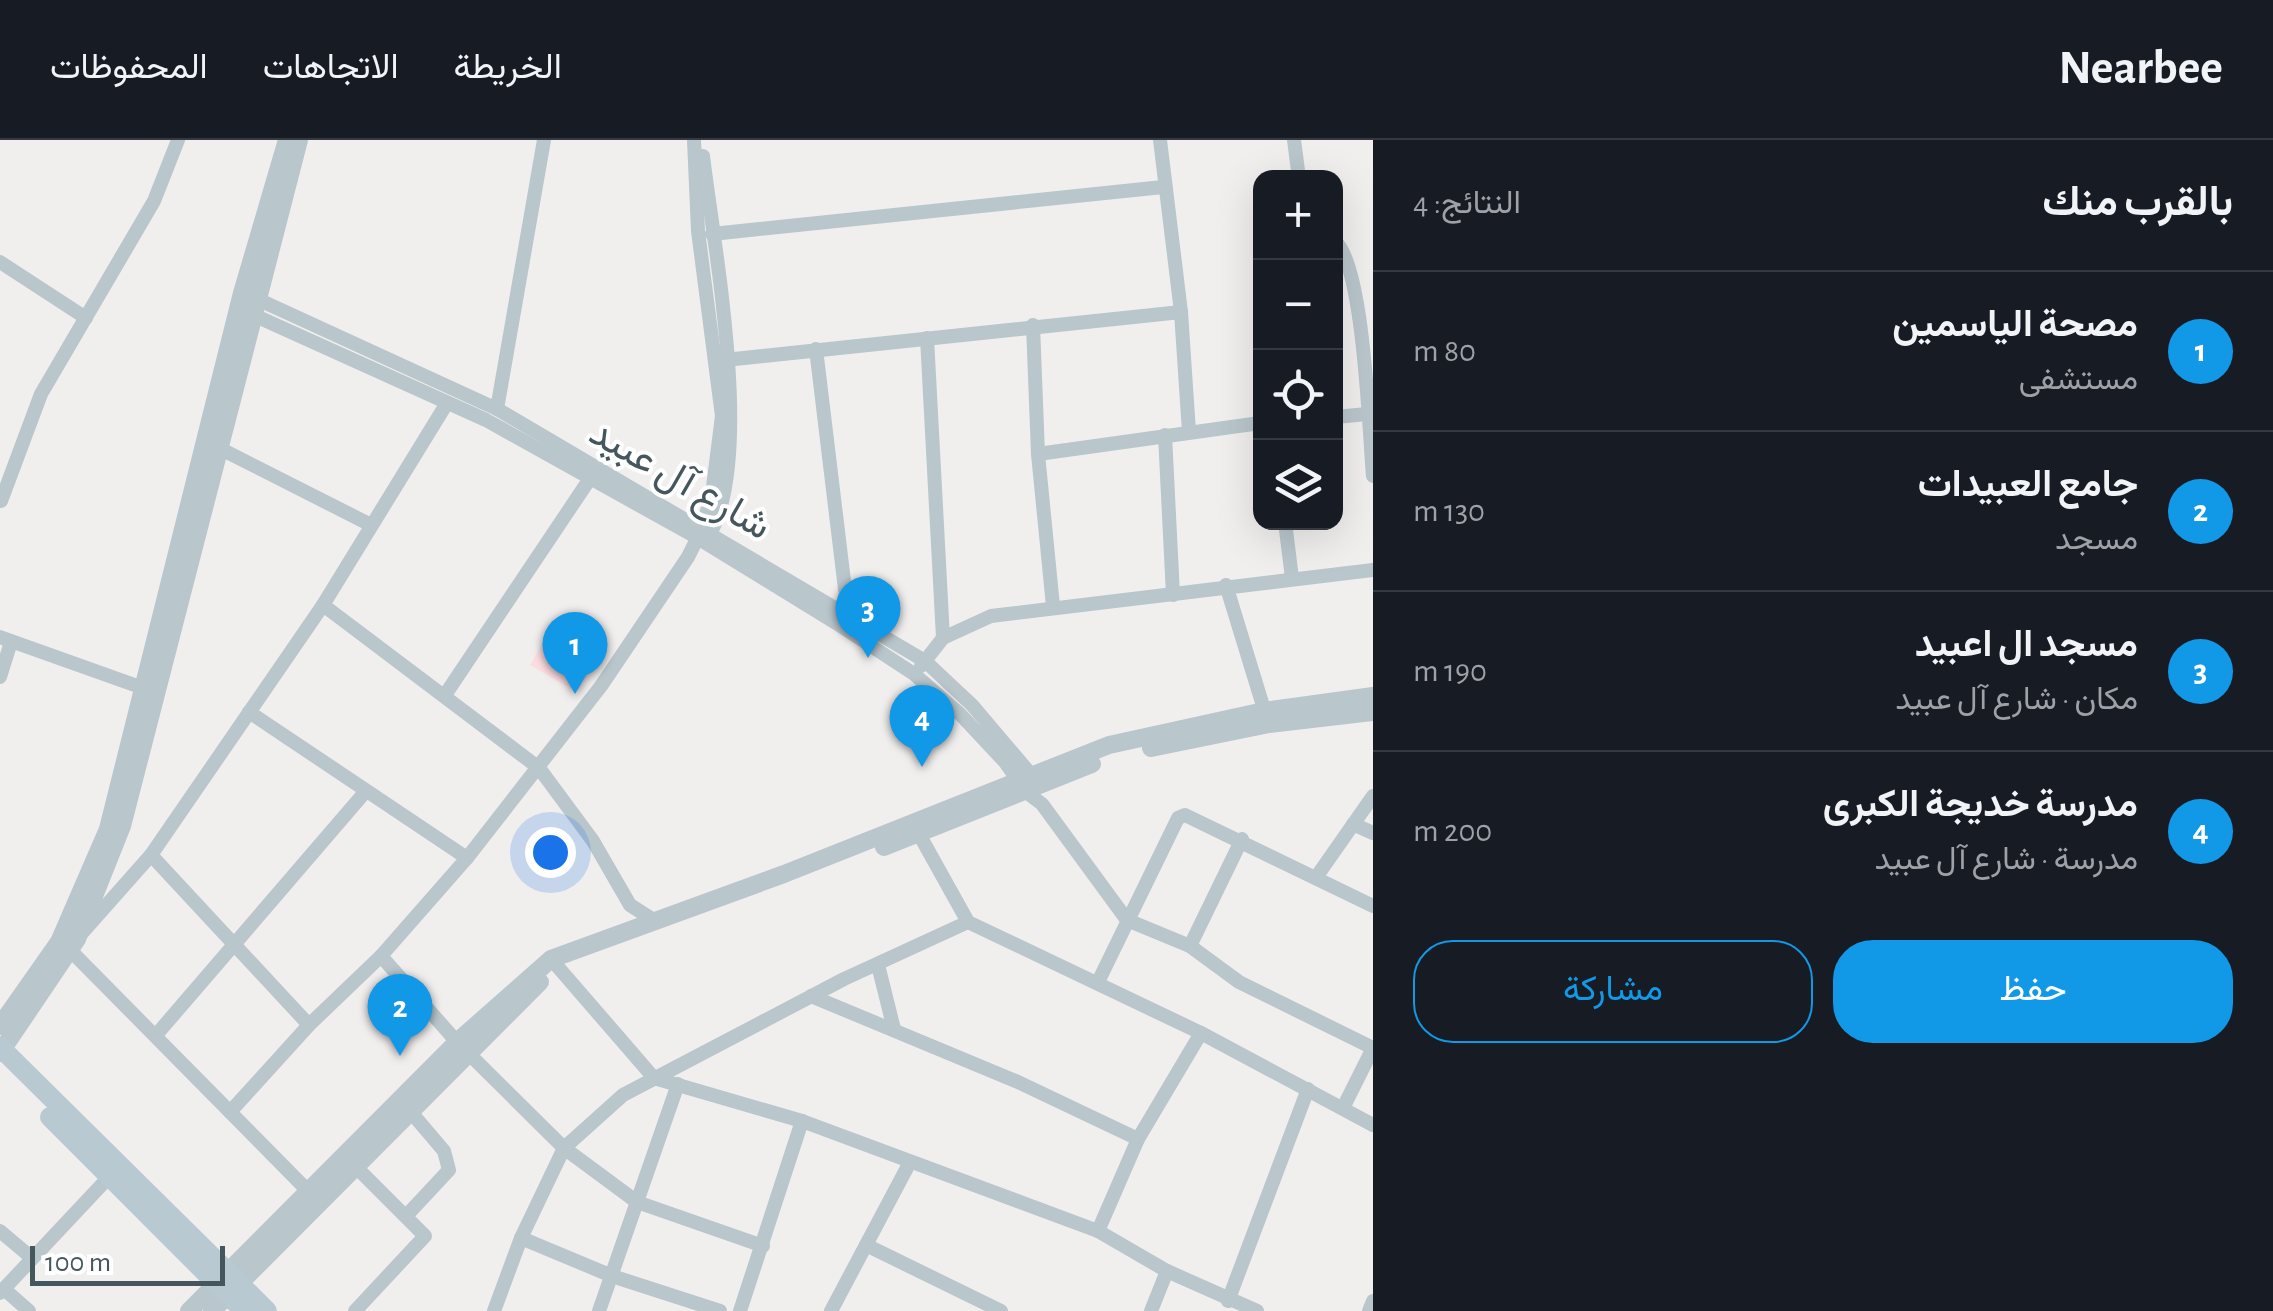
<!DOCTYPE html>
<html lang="ar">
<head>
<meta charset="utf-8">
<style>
  body { margin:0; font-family:"Alegreya Sans",Vazirmatn,sans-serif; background:#242831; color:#f1f3f6; direction:rtl }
  .controls { position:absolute; right:30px; top:30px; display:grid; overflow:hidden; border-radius:20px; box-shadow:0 10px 40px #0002 }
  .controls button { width:90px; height:90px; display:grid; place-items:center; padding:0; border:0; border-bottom:2px solid #363941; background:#171b24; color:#f1f3f6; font:50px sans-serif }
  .scale { position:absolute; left:30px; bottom:25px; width:195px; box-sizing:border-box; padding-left:10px; border:5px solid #45565c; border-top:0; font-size:28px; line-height:35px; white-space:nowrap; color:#45565c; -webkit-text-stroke:8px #fff; paint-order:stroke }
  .you { position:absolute; left:550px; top:712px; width:35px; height:35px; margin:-25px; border:8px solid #fff; border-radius:50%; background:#1a73e8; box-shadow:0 0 0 15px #1a73e833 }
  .badge { display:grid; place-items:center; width:65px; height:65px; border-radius:50%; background:#1198e7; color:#fff; font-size:32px; font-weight:700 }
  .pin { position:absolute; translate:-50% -82px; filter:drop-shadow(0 2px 5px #0008) }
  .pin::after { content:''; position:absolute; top:52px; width:35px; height:30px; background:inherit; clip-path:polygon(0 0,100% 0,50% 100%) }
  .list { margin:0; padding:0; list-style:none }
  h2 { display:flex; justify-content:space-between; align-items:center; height:130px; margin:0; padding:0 40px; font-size:42px }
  h2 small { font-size:32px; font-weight:400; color:#9ea1a6 }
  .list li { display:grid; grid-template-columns:65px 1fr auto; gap:30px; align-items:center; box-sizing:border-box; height:160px; padding:0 40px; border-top:2px solid #363941 }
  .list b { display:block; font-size:38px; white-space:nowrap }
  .list p { margin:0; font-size:32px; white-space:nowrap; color:#9ea1a6 }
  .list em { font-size:32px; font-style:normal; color:#9ea1a6 }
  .actions { display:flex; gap:20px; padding:30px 40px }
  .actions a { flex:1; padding:22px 0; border:2px solid #1198e7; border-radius:40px; text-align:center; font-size:35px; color:#1198e7 }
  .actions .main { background:#1198e7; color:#fff }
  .icon { flex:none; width:55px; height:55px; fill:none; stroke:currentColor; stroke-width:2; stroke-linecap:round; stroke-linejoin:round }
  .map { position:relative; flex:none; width:1373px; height:1171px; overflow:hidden; direction:ltr }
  header { display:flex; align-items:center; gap:60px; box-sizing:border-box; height:140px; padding:0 50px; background:#171b24; border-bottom:2px solid #363941 }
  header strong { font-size:48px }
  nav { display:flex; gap:55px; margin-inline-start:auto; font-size:35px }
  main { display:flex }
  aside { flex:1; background:#171b24 }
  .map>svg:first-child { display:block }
  .medical { fill:#fcdde0 }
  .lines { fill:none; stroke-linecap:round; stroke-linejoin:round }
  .minor { stroke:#b9c6cc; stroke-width:14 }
  .tertiary { stroke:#b9c6cc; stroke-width:18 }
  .secondary { stroke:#b9c9d1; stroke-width:20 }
  .labels { text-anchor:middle; stroke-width:8; stroke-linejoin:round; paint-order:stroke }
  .street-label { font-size:40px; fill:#45565c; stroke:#fff }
</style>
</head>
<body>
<header>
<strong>Nearbee</strong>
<nav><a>الخريطة</a><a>الاتجاهات</a><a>المحفوظات</a></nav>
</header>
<main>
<aside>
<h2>بالقرب منك<small>النتائج: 4</small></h2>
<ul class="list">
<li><span class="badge">1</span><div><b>مصحة الياسمين</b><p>مستشفى</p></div><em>80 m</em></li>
<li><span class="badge">2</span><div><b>جامع العبيدات</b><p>مسجد</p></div><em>130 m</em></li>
<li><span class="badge">3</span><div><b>مسجد ال اعبيد</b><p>مكان · شارع آل عبيد</p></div><em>190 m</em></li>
<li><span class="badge">4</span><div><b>مدرسة خديجة الكبرى</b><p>مدرسة · شارع آل عبيد</p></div><em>200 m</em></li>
</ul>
<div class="actions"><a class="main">حفظ</a><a>مشاركة</a></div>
</aside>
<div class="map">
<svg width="1373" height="1171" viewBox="0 0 1373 1171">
  <rect width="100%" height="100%" fill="#f1eeee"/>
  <polygon class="medical" points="548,494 595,521 577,552 530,525"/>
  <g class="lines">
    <g class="minor">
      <polyline points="1160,0 1181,172 1189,292"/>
      <polyline points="1294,0 1299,38"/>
      <path d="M703,16C714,108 756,324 707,399"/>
      <polyline points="712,94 1163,47"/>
      <path d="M1336,102C1364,129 1369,291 1373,336"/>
      <polyline points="0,122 86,178"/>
      <polyline points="253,157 497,269 925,521 972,565 1039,644"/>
      <polyline points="249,173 486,280 696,397 836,483 914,534 960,574 1005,622 1026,652 1042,664 1127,780 1190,806 1239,842 1373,908"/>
      <polyline points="1033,185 1038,314 1053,466"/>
      <polyline points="927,198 943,498"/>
      <polyline points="816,209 848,474"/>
      <polyline points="725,220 1181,172"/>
      <polyline points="497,269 544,0"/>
      <polyline points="1336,277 1367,274"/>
      <polyline points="1165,295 1173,455"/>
      <polyline points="219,308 371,385"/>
      <polyline points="1038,314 1260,283"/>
      <polyline points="1,361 41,254 154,61 178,0"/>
      <polyline points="1285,382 1292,438"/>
      <polyline points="1226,445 1267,579"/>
      <polyline points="323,465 539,628 593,701 630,765 655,781"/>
      <polyline points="0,497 143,548"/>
      <polyline points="921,526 943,498 991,476 1373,430"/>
      <polyline points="0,537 11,502"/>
      <polyline points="445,555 589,340"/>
      <polyline points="249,572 467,718"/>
      <polyline points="1353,684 1373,693"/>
      <polyline points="919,694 968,782 1201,893 1373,985"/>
      <polyline points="151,715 309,885"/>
      <polyline points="1317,736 1373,656"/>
      <polyline points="81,794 151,715 323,465 447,263"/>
      <polyline points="1190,806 1242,699"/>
      <polyline points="71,811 310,1053"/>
      <polyline points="381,816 457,902 564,1008 637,1062 763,1106"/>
      <polyline points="551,819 654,938 802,981 1098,1091 1167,1131 1257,1171"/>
      <polyline points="878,825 894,889"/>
      <polyline points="1098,842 1178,678 1185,675 1373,766"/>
      <polyline points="811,856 1018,942 1138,999"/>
      <polyline points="157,894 366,651"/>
      <polyline points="1343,968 1373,908"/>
      <polyline points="230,972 309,885 381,816 467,718 601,546 688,417 703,387 713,347 722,276 698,91 694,0"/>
      <polyline points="355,1026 425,1096 355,1171"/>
      <polyline points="407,1075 449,1030 444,1011 410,971"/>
      <polyline points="0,1091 32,1118"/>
      <polyline points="1098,1091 1138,999 1201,893"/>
      <polyline points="521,1098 612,1136 720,1171"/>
      <polyline points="866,1105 1001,1171"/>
      <polyline points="4,1149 29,1171"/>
      <polyline points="0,1153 109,1037"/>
      <polyline points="1228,1161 1308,949"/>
      <polyline points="494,1171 521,1098 564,1008 623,955 844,839 968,782"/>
      <polyline points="599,1171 678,944"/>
      <polyline points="740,1171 802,981"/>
      <polyline points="831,1171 909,1024"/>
      <polyline points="1151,1171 1167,1131"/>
      <polyline points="1369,1171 1373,1161"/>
    </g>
    <g class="tertiary">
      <polyline points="1151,608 1269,584 1373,572"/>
      <polyline points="884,707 1092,624"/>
      <polyline points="0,886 59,802 108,689 242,153 287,0"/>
      <polyline points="0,913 77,799 122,686 299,0"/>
      <polyline points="189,1171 457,902 551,819 784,734 1109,605 1264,571 1373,556"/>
      <polyline points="212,1171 540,842"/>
    </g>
    <g class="secondary">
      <polyline points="0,907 267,1171"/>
      <polyline points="50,977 244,1171"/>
    </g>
  </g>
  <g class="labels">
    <g class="street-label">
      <text transform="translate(681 338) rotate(30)" y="14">شارع آل عبيد</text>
    </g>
  </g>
</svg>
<div class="controls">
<button>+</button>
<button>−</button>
<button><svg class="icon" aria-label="locate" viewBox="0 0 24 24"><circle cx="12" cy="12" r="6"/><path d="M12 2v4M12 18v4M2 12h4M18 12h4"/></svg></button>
<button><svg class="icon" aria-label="layers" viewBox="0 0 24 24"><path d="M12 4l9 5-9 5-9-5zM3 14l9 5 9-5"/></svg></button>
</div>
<div class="scale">100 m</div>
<div class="you"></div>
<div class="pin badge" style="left:575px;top:554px">1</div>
<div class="pin badge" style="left:400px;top:916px">2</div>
<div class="pin badge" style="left:868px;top:518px">3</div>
<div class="pin badge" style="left:922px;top:627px">4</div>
</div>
</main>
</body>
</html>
